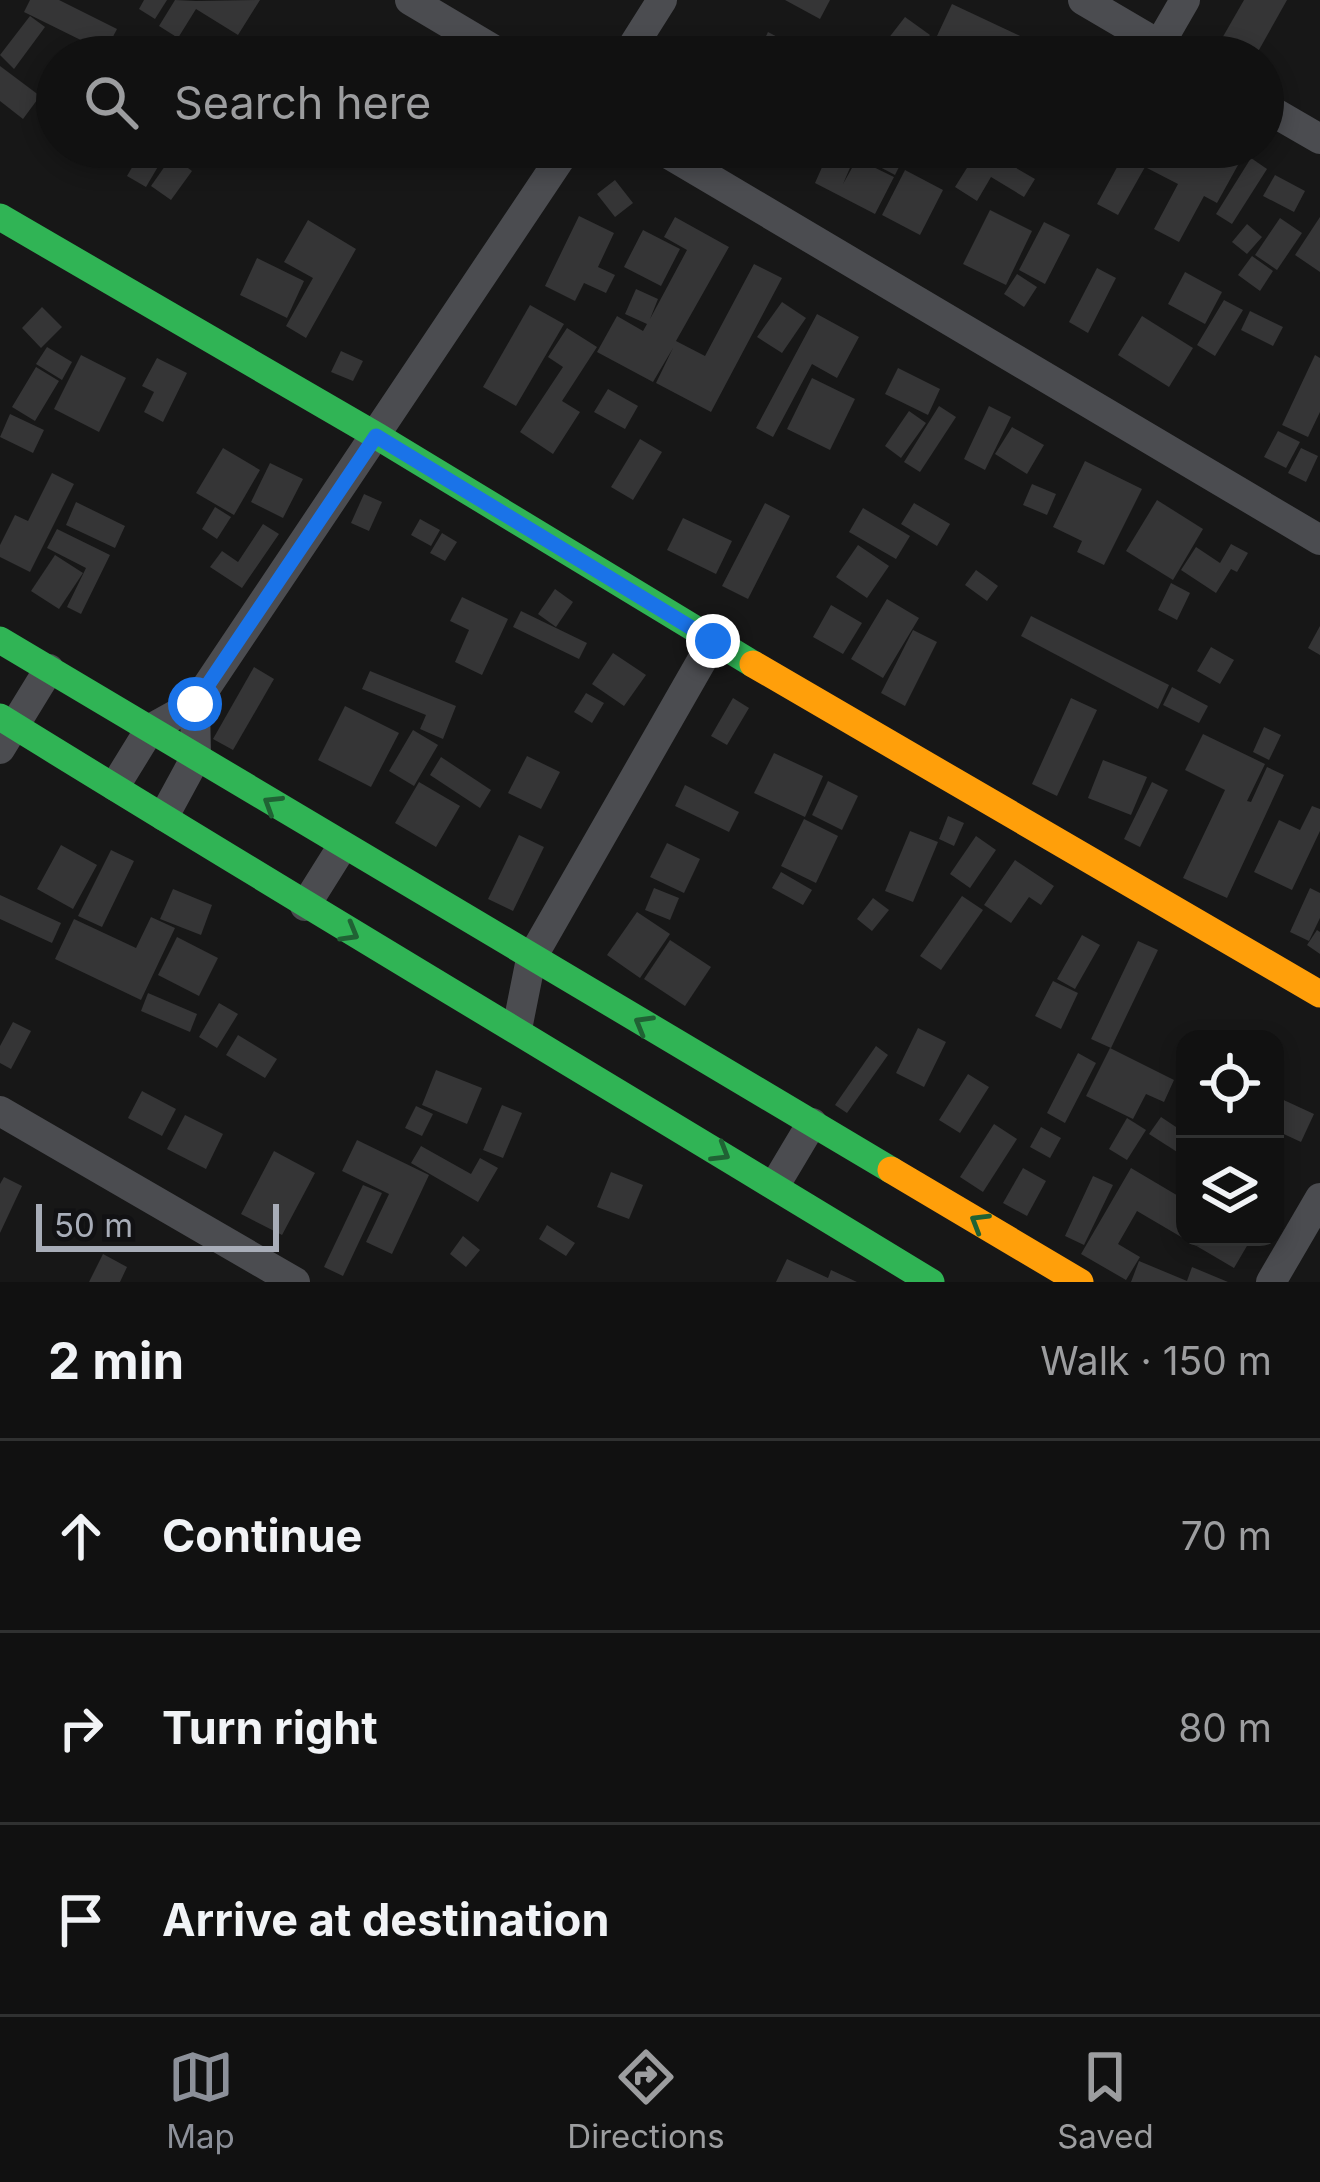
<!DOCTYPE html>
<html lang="en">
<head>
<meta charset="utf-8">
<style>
  body { margin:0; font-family:Inter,sans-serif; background:#1e1f1f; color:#f1f3f6 }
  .controls { position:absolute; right:36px; bottom:36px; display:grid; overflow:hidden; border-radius:24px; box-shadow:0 6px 18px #0003 }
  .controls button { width:108px; height:108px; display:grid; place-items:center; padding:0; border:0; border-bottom:3px solid #303131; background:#111; color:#f1f3f6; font:60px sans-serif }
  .scale { position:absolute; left:36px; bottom:30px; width:243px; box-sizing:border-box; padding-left:12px; border:6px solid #a8adb8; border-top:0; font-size:33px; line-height:42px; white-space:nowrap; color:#a8adb8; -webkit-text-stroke:9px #111113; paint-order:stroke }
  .stop { position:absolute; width:36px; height:36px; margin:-27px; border:9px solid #1a73e8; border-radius:50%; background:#fff }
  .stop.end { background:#1a73e8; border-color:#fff; box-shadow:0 3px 12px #0008 }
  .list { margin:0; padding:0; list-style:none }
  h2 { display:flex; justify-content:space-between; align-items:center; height:156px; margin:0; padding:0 48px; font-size:51px }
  h2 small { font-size:39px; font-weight:400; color:#9c9d9f }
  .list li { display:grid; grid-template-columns:78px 1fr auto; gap:36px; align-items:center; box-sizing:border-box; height:192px; padding:0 48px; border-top:3px solid #303131 }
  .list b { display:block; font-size:45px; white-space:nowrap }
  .list em { font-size:39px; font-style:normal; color:#9c9d9f }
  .icon { flex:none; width:66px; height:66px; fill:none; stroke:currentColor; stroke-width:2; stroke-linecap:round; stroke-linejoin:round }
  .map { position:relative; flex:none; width:1320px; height:1282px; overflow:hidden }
  .search { position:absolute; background:#111; box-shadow:0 6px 18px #0003; left:36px; right:36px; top:36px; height:132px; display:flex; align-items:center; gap:30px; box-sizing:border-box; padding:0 42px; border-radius:66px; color:#9c9d9f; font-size:45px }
  .sheet { height:732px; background:#111 }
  nav { display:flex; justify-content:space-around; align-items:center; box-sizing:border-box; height:168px; border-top:3px solid #303131; background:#111; font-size:33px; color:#9c9d9f }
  nav a { display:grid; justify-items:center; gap:6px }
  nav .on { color:#8c9099 }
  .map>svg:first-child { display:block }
  .building { fill:#353536 }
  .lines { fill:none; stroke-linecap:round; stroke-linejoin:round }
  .street { stroke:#4b4c50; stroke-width:30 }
  .fast { stroke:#30b455; stroke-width:27 }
  .slow { stroke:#ff9f0a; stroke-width:27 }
  .oneway { stroke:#206234 }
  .route { stroke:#1a73e8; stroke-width:15 }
</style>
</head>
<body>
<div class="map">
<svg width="1320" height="1282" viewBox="0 0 1320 1282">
  <rect width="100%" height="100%" fill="#171717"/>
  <g class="building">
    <polygon points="30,0 59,0 117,29 105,52 24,12"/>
    <polygon points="144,0 167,0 155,19 139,9"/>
    <polygon points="175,0 196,1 260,0 238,35 196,9 178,38 159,26"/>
    <polygon points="785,0 830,0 820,19"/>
    <polygon points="1244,0 1287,0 1255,57 1218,57 1213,54"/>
    <polygon points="952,4 1033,42 1026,57 938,57 929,53"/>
    <polygon points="30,16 45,27 14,69 0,55"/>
    <polygon points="905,17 930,35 913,57 874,57"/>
    <polygon points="768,32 804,51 801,57 756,57"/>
    <polygon points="348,43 370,57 339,57"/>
    <polygon points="0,66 40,96 23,119 0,101"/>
    <polygon points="144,147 157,147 166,153 146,187 127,176"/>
    <polygon points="790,147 821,147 815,159"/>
    <polygon points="831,147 859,147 843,184 857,159 894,177 875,214 815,183"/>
    <polygon points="869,147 909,147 895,175 863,158"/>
    <polygon points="980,147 1035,179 1024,197 991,177 977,201 955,187"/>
    <polygon points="1058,147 1085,147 1074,164 1055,152"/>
    <polygon points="1128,147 1226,147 1243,156 1217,203 1204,196 1179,242 1154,229 1178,184 1145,167 1118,215 1097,204"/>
    <polygon points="172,156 192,171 171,200 151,186"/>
    <polygon points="1251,158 1267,169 1232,224 1216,214"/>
    <polygon points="905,170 943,190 920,235 882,215"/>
    <polygon points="1275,175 1305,191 1294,212 1263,196"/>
    <polygon points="615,180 633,203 615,217 597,194"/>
    <polygon points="990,210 1032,231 1006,285 963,264"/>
    <polygon points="579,216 614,233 598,267 615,275 606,293 584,283 575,301 545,286"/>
    <polygon points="675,217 729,247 676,341 705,356 754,264 782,278 711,412 656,383 673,348 653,382 597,352 617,316 643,331 647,324 625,314 636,289 658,299 650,319 687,250 664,237"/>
    <polygon points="1320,217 1320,272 1295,255"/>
    <polygon points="1280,218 1302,233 1277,270 1255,255"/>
    <polygon points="308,220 356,249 306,338 286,326 313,278 284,262"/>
    <polygon points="1044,222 1070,235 1045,284 1019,270"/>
    <polygon points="1247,224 1262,237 1247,254 1232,242"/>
    <polygon points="643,230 680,249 661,286 624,267"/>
    <polygon points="1252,256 1273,271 1260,291 1238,275"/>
    <polygon points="257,258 304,281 287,318 240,295"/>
    <polygon points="1097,268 1116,278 1088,333 1069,322"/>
    <polygon points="1185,272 1222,292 1205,324 1168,304"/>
    <polygon points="1017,274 1037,287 1024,307 1004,294"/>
    <polygon points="1224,300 1243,310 1215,356 1197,345"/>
    <polygon points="782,302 806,318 782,353 757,337"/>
    <polygon points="530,305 564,324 516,406 483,387"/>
    <polygon points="42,307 62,327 41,348 22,328"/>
    <polygon points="1250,311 1283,327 1273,346 1241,330"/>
    <polygon points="817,314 859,337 837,378 812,364 773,437 756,428"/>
    <polygon points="1142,316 1193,348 1169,387 1118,355"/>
    <polygon points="567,328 597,347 562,401 580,412 553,454 520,432 563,367 548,357"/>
    <polygon points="47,347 72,362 62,380 36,364"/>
    <polygon points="341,351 363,361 353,381 331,372"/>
    <polygon points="81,355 126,378 99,432 54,409"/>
    <polygon points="1315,355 1320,358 1320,412 1308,437 1282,425"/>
    <polygon points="157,358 187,373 163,422 144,412 154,392 142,386"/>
    <polygon points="36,367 59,381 35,421 12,407"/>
    <polygon points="898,368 940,389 928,415 885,394"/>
    <polygon points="812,378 855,399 830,450 787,429"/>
    <polygon points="608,389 638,406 625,429 594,412"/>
    <polygon points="939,406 956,417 920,472 904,462"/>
    <polygon points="989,406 1011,417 985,470 964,459"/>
    <polygon points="909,411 926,423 901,458 885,446"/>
    <polygon points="10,414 44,430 33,453 0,437"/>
    <polygon points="1012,427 1044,445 1027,474 995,454"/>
    <polygon points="1278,431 1300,442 1286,468 1264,457"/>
    <polygon points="640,439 662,452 633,500 611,487"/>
    <polygon points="223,448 260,470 234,515 196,493"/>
    <polygon points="1301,448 1318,456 1306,482 1288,473"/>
    <polygon points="1085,461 1142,489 1104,565 1077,552 1082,541 1053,527"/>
    <polygon points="270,463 303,479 283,518 251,502"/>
    <polygon points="52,473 74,484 30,572 0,557 0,545 15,515 28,521"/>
    <polygon points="1032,484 1056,494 1047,515 1023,505"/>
    <polygon points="364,494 382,502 369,531 351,523"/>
    <polygon points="1157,500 1203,529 1173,580 1126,551"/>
    <polygon points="76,502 125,526 115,548 66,525"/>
    <polygon points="765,503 790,516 748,599 722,586"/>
    <polygon points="914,503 950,524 937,546 901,524"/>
    <polygon points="215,507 231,517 217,539 202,529"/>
    <polygon points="863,508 910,536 896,559 849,532"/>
    <polygon points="683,518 732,541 716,574 667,550"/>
    <polygon points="420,519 440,530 431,546 411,535"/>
    <polygon points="263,524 279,534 242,588 210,567 222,551 238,562"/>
    <polygon points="57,529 110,555 81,614 67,607 86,568 47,548"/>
    <polygon points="442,533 457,542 445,561 430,553"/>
    <polygon points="1231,544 1248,553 1237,572 1231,569 1216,593 1181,570 1196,547 1220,563"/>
    <polygon points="858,545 889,566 867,598 836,577"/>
    <polygon points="55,555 83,573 59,609 31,591"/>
    <polygon points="976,570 998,586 987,601 965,585"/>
    <polygon points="1171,583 1190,593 1177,620 1158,610"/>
    <polygon points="555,589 573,602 556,627 538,614"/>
    <polygon points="462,597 508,619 482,675 455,662 469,630 450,621"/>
    <polygon points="887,599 919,618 883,678 851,659"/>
    <polygon points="831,605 862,623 843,654 813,637"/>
    <polygon points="521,611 587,643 579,659 513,627"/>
    <polygon points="1031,616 1169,685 1158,709 1021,636"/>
    <polygon points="1320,626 1320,655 1308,648"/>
    <polygon points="913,630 937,642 905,706 881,693"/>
    <polygon points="1211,647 1234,660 1220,684 1197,671"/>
    <polygon points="613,653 646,675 624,706 592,684"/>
    <polygon points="254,667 274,679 233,750 213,739"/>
    <polygon points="370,671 456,706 443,739 420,729 426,715 362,689"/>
    <polygon points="1172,687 1208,706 1199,723 1163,705"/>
    <polygon points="586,693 604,703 592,723 574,712"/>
    <polygon points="733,698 749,708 727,745 711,736"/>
    <polygon points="1071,698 1097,710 1057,796 1032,784"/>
    <polygon points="345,706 399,733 371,787 318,760"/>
    <polygon points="1264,727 1281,735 1269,760 1253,752"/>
    <polygon points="413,730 438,745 414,786 389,771"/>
    <polygon points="1203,734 1265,764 1247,801 1251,802 1267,767 1284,775 1227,898 1183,878 1225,790 1185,770"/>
    <polygon points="774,753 823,776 805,817 754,793"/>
    <polygon points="527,756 560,772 541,809 508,793"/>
    <polygon points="441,757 491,790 480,808 430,775"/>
    <polygon points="1103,760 1147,777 1131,815 1088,798"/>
    <polygon points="828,781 858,796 842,830 812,815"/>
    <polygon points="419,782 460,806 436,847 395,823"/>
    <polygon points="1152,782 1168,790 1140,847 1124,839"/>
    <polygon points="685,785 739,812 729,832 675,806"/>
    <polygon points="1312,806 1320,809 1320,831 1292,890 1254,872 1279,820 1300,830"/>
    <polygon points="948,816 964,823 954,846 939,839"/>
    <polygon points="804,819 838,836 816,883 781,866"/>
    <polygon points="910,831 938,842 913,902 885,891"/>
    <polygon points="519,835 544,847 513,911 488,899"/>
    <polygon points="976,836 996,850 970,888 950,874"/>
    <polygon points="667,843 700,859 684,893 650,877"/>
    <polygon points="61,845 97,865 73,909 37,889"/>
    <polygon points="111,850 134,861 102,927 78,916"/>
    <polygon points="1015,860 1054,886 1041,905 1029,897 1011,923 984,905"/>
    <polygon points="781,872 812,890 803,905 772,888"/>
    <polygon points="654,888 679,898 670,920 645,910"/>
    <polygon points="1310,888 1320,893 1320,918 1309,941 1290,932"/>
    <polygon points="173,889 212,905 201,935 160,919"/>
    <polygon points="0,895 61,923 52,943 0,919"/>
    <polygon points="962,896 983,910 941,970 920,956"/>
    <polygon points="873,898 889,910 872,931 857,919"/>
    <polygon points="637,912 670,934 640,978 607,955"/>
    <polygon points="151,917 175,928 141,1000 55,959 74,919 136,948"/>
    <polygon points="1317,930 1320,932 1320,954 1307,945"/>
    <polygon points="1082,935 1100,945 1075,989 1057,979"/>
    <polygon points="177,937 218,958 199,996 158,975"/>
    <polygon points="670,940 711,967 685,1006 644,979"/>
    <polygon points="1138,941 1158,950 1111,1048 1091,1039"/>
    <polygon points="1053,981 1078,993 1061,1029 1035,1016"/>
    <polygon points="148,993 197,1014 190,1032 141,1011"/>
    <polygon points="219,1003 238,1014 217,1048 199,1037"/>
    <polygon points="13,1022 31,1031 11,1069 0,1063 0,1046"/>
    <polygon points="918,1028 946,1042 924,1087 896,1073"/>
    <polygon points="238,1035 277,1059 265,1078 226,1055"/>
    <polygon points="876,1046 888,1055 847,1113 835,1105"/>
    <polygon points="1110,1048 1174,1080 1164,1102 1146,1094 1133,1119 1086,1096"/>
    <polygon points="1078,1053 1096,1063 1065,1123 1047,1113"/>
    <polygon points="436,1070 482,1088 467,1124 422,1105"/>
    <polygon points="968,1074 989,1087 960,1133 939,1120"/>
    <polygon points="142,1091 176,1109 162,1136 128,1118"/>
    <polygon points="1275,1096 1314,1114 1301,1142 1275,1130"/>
    <polygon points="502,1105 522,1113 503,1158 483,1150"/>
    <polygon points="416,1106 433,1114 422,1136 405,1128"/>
    <polygon points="185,1115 223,1134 206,1169 167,1149"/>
    <polygon points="1161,1117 1185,1133 1185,1157 1149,1134"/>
    <polygon points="1127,1118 1146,1130 1127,1160 1109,1149"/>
    <polygon points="994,1124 1017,1139 983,1192 960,1177"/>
    <polygon points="1041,1127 1061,1138 1050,1158 1030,1147"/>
    <polygon points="357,1140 429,1175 392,1254 366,1242 389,1194 342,1171"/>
    <polygon points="421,1146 471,1174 480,1158 498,1168 478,1202 411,1163"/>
    <polygon points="274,1151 315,1173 282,1235 241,1214"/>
    <polygon points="1023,1168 1046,1181 1027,1216 1003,1203"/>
    <polygon points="1131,1168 1185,1200 1185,1237 1251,1239 1234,1268 1137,1211 1118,1244 1140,1257 1126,1280 1081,1254"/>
    <polygon points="611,1172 643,1185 629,1219 597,1207"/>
    <polygon points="1093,1176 1113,1185 1084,1245 1065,1236"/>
    <polygon points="4,1177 22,1186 0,1233 0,1184"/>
    <polygon points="363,1185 382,1193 343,1276 324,1267"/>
    <polygon points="547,1225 575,1243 566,1256 539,1239"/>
    <polygon points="463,1236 480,1250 466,1267 450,1254"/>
    <polygon points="103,1254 127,1267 120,1282 89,1282"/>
    <polygon points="787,1259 828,1278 831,1270 857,1282 776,1282"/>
    <polygon points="1139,1261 1187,1281 1192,1267 1228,1282 1131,1282"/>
  </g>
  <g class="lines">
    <g class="street">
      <polyline points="410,0 506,57"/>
      <polyline points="1083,0 1180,57"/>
      <polyline points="1159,45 1185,0"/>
      <polyline points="626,57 662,0"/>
      <polyline points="1263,106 1320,139"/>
      <polyline points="657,147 1320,540"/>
      <polyline points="0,749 49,669"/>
      <polyline points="115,786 150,729 195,704 568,147"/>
      <polyline points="164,816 196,757 195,704"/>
      <polyline points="305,906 342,847"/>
      <polyline points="517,1029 531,959 713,641"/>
      <polyline points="0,1111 295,1282"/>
      <polyline points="775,1185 812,1123"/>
      <polyline points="1271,1282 1320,1198"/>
    </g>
    <g class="fast">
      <polyline points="0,217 377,436 753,664"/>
      <polyline points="0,640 891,1170"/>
      <path d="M0,717C309,908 621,1093 931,1282"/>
    </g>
    <g class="slow">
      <polyline points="753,664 1320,994"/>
      <polyline points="891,1170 1080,1282"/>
    </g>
  </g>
  <defs><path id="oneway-chevron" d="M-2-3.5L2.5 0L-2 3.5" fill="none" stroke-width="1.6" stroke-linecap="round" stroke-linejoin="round" transform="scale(3)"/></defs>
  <g class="oneway">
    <use href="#oneway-chevron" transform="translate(272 804) rotate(-148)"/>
    <use href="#oneway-chevron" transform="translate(350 933) rotate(30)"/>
    <use href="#oneway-chevron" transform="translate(643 1024) rotate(-150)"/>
    <use href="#oneway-chevron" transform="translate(721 1153) rotate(31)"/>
    <use href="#oneway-chevron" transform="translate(979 1222) rotate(-149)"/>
  </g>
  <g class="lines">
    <polyline class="route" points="195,704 376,436 713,641"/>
  </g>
</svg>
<div class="controls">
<button><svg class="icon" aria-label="locate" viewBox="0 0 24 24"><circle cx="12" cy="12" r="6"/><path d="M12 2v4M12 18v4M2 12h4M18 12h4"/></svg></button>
<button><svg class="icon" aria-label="layers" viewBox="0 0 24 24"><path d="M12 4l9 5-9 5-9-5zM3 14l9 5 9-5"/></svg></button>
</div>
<div class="scale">50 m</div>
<div class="stop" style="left:195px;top:704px"></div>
<div class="stop end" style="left:713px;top:641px"></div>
<div class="search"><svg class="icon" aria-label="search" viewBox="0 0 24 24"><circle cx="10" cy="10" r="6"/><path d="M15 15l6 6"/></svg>Search here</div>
</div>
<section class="sheet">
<h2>2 min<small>Walk · 150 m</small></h2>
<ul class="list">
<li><svg class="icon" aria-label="ahead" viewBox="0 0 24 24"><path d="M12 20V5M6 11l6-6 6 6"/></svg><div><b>Continue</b></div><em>70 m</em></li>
<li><svg class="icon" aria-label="right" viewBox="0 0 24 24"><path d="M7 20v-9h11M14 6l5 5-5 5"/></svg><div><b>Turn right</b></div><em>80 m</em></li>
<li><svg class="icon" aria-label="arrive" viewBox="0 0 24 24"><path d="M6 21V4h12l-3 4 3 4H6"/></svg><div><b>Arrive at destination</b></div></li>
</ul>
</section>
<nav>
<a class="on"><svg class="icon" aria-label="map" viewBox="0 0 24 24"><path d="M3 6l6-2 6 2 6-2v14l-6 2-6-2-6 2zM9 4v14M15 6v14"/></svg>Map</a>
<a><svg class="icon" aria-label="directions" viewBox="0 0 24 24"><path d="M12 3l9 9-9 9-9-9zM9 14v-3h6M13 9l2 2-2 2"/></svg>Directions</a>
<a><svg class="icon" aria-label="saved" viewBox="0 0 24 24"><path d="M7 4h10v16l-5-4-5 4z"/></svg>Saved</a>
</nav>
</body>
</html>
